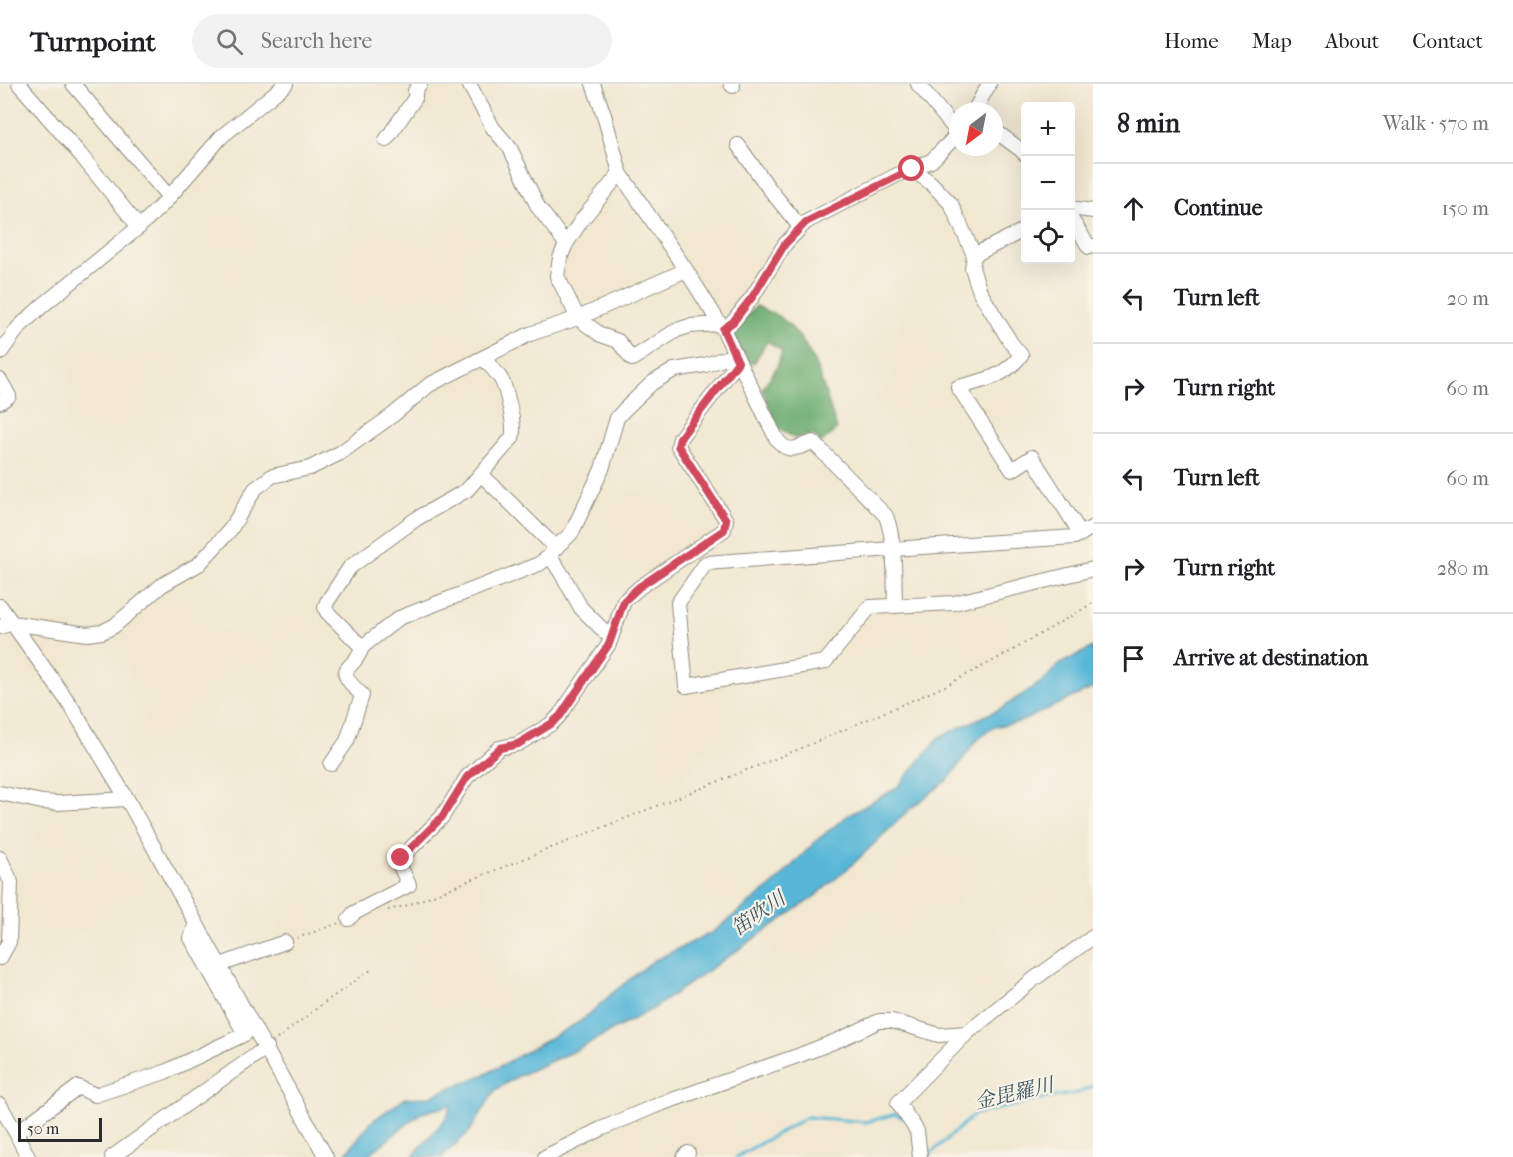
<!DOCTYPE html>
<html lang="en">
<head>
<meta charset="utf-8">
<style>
  body { margin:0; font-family:"IM FELL French Canon","Noto Serif JP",serif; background:#f2f2f2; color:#202124 }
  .controls { position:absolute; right:18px; top:18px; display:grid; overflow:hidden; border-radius:6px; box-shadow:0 6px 24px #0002 }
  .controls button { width:54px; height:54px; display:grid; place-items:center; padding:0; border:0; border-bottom:2px solid #e0e0e0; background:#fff; color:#202124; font:30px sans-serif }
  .compass { position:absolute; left:949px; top:18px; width:54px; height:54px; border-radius:50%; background:#fff; box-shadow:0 6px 24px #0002; rotate:212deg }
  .scale { position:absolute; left:18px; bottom:15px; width:84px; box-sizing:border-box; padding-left:6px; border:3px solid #2b2b2b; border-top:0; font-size:16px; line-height:21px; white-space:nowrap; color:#2b2b2b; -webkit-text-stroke:4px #f7f3e8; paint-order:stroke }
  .stop { position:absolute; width:18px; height:18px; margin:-14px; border:4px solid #d1495b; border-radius:50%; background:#fff }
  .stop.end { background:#d1495b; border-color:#fff; box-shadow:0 2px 6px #0008 }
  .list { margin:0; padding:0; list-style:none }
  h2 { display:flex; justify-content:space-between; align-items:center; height:78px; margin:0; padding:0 24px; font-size:26px }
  h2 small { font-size:20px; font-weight:400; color:#757577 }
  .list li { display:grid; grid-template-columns:39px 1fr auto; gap:18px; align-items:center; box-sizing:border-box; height:90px; padding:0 24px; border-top:2px solid #e0e0e0 }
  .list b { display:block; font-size:22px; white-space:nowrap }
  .list em { font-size:20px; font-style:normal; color:#757577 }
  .icon { flex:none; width:33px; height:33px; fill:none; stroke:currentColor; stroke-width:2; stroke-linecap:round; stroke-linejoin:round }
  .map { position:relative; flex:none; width:1093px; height:1073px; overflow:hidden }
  header { display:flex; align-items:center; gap:36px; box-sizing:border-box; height:84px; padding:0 30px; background:#fff; border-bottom:2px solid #e0e0e0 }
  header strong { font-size:28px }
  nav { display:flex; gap:33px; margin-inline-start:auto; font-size:21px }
  .search { width:420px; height:54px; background:#f2f2f2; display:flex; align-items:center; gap:15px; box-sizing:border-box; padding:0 21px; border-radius:33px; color:#757577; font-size:22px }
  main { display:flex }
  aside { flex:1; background:#fff }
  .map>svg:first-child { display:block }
  .forest { fill:#6aac70; stroke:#4a6c4e; stroke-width:1.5 }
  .water { fill:#59b7d8; stroke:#427182; stroke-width:1.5 }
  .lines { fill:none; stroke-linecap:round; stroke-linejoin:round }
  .stream { stroke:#59b7d8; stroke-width:3 }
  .minor-casing { stroke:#8e8a7e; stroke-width:16 }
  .path { stroke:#8e8a7e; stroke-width:2; stroke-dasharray:1.5 4.5; stroke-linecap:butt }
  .minor { stroke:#fff; stroke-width:14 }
  .route { stroke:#d1495b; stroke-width:8 }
  .labels { text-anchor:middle; stroke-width:4.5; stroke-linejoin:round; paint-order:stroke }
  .water-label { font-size:20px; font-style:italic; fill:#39555f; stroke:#f7f3e8 }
</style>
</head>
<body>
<header>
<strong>Turnpoint</strong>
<div class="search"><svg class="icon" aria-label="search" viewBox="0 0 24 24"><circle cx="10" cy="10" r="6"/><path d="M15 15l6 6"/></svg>Search here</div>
<nav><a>Home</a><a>Map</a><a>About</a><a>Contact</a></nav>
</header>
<main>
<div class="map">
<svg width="1093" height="1073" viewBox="0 0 1093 1073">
  <rect width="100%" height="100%" fill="#f7f3e8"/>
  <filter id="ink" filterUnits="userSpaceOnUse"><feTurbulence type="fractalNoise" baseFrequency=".0167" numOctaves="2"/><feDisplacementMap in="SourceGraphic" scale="12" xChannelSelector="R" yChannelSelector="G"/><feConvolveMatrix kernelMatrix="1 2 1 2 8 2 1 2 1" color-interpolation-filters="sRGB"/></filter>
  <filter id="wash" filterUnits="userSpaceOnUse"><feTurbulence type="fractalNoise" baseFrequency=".008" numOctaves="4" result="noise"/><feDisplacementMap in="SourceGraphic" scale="24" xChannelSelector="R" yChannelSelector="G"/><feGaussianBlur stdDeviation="1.35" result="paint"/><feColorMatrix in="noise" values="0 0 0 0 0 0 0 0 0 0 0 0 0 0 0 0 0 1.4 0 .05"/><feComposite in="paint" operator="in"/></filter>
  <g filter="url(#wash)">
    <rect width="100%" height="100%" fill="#f2e8d1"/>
    <path class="forest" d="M756,222C764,226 774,229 781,234C815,259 824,308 837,345L821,359L814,351L794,354L778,344L762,305L777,283L782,267L767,257L754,279L746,277L732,249Z"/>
    <polygon class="water" points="1093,563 1093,604 1020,638 993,643 974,659 950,694 909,726 853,780 814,813 654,924 576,966 516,993 495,1006 470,1047 442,1073 412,1073 446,1034 452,1021 421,1029 366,1073 343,1073 371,1038 405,1014 428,1013 488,989 581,937 616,906 653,877 713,848 775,799 817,756 847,732 897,704 939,653 1002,624 1043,597 1058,581"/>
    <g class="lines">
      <g class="stream">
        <polyline points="924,1068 929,1071 975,1030 1047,1014 1078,1009 1093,1002"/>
        <polyline points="736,1073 807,1033 866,1038 896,1030 902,1034"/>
      </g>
    </g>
  </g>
  <g filter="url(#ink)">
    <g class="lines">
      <g class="minor-casing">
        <g id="minor">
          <polyline points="19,0 79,69 139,143"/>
          <polyline points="73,0 169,113"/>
          <polyline points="469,0 493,44 510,64 538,123 566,160"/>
          <path d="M593,0L604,31L620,89L686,186L723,245L776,354C788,371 796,364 813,358L886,432C896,459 894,493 895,522"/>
          <polyline points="731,0 733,2"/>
          <polyline points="918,0 958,49"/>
          <polyline points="974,27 989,0"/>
          <polyline points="994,46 1021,66 1026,71"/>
          <polyline points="386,56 415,14 415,7 420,0"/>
          <polyline points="738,61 768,103 800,143"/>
          <path d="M912,85L931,99L951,120L974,171L972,184L980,208L1011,259L1021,271C1005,293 983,297 958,303L1012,386L1032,373L1081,450"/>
          <polyline points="620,89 581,137 566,160 560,174 557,192 578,234 601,251 618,257 632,275 677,246 690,242 720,240"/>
          <polyline points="1070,124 1093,127"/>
          <polyline points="1070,133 1089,163 1093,162"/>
          <polyline points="974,171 1026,145"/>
          <polyline points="723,245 733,238 753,212 785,160 806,138 899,90 931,77 958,50"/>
          <polyline points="0,269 19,243 42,222 139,143 164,119 221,53 286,0"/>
          <polyline points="0,296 9,312 0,318"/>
          <polyline points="481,390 556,464"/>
          <polyline points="1093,443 1075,453 892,465 706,479 678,519 686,602 825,578 870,523 954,519 1093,485"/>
          <polyline points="0,522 71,622 127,715 326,1073"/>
          <polyline points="0,543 12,539 87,550 102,548 114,542 162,501 199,480 230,446 255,405 272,392 310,384 340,369 393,331 429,301 530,250 578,234 686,186"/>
          <path d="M611,554L581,524L563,492L550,472C553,463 566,456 572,448L602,385L617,334L624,326L652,299L674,286L705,281L735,271"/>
          <polyline points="362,563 399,534 539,480 550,472"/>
          <path d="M331,680L347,657L362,611C329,580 355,589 362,563L327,528L325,523L327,518L350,483L416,435L467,406L512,354C516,343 507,308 502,297C498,289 489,281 483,274"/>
          <polyline points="0,709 42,718 58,719 127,715"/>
          <polyline points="0,774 11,798 9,858 0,874"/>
          <polyline points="349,835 354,829 409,801 400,782 401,774 442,733 467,693 499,664 518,660 551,640 560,631 609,560 624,517 640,503 724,446 726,436 678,362 680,354 738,278"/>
          <polyline points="220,881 285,858"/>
          <polyline points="0,1021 16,1049"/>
          <polyline points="28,1073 16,1049 78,1003 95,1011 165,988 245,950 191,854 196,839"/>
          <polyline points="112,1073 267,963"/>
          <polyline points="545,1073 601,1045 655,1022 800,971 841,955 879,937 892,937 939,951 967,949 1034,895 1093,853"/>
          <polyline points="684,1073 688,1069"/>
          <polyline points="920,1073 917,1047 898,1019 967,949"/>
        </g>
      </g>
      <g class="path">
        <polyline points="388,826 408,821 797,666 943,603 1008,569 1093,519"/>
        <polyline points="297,854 339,839"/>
        <polyline points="277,955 321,921 371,886"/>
      </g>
      <use href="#minor" class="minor"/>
    </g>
  </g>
  <g class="lines" filter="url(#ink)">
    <polyline class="route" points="401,774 442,733 467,693 500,664 518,660 551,640 560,632 609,560 624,517 639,503 724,446 726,436 678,362 680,354 738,278 723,245 733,238 753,212 785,160 806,138 912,85"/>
  </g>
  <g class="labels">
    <g class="water-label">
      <text transform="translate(758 829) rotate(-35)" y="7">笛吹川</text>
      <text transform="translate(1014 1009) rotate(-13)" y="7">金毘羅川</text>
    </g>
  </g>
</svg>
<div class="controls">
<button>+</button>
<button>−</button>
<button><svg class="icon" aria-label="locate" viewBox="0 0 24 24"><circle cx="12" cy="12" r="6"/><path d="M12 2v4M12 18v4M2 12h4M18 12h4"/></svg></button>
</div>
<svg class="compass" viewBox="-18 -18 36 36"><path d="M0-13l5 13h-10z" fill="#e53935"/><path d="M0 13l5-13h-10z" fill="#757577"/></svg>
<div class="scale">50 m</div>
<div class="stop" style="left:912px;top:85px"></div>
<div class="stop end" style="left:401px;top:774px"></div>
</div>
<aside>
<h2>8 min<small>Walk · 570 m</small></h2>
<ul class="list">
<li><svg class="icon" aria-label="ahead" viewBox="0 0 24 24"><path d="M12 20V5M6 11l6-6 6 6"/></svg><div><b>Continue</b></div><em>150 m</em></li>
<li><svg class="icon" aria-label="left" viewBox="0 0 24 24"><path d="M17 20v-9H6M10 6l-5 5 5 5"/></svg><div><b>Turn left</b></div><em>20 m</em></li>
<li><svg class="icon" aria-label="right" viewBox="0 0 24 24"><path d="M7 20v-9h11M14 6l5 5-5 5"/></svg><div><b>Turn right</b></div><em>60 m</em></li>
<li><svg class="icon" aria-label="left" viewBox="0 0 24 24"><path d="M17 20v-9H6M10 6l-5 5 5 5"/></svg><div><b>Turn left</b></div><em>60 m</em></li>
<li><svg class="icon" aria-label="right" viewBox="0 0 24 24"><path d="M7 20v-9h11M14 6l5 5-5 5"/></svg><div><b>Turn right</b></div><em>280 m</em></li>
<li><svg class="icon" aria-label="arrive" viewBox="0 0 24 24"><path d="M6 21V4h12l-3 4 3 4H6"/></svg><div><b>Arrive at destination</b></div></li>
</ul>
</aside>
</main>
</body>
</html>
